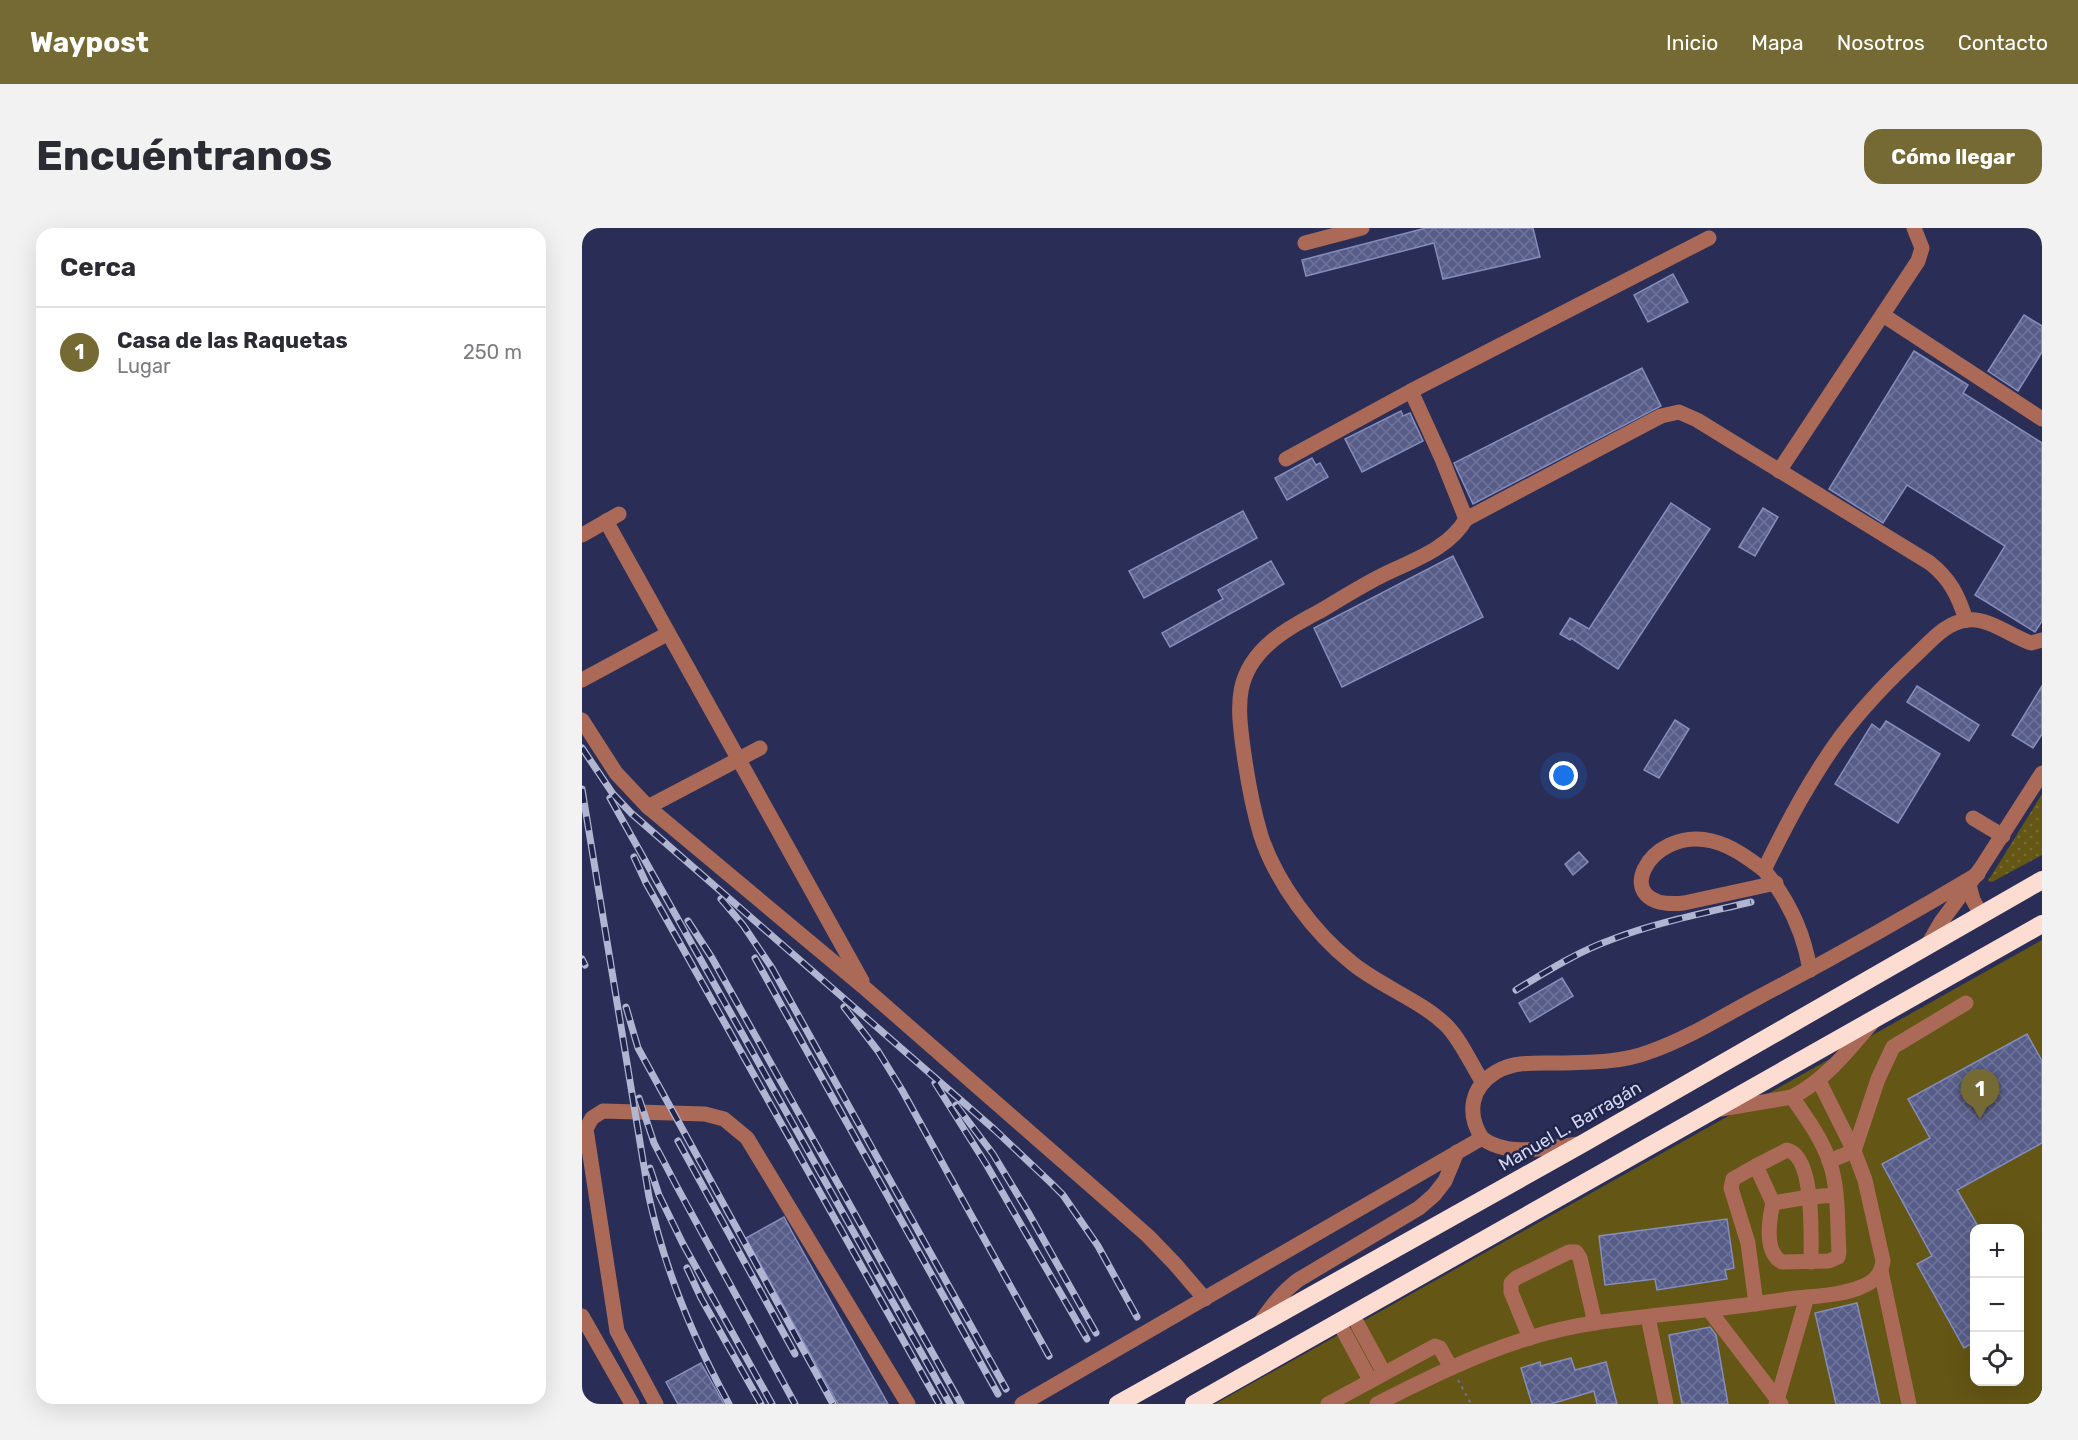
<!DOCTYPE html>
<html lang="es">
<head>
<meta charset="utf-8">
<style>
  body { margin:0; font-family:Rubik,sans-serif; background:#f2f2f3; color:#2b2b33 }
  .controls { position:absolute; right:18px; bottom:18px; display:grid; overflow:hidden; border-radius:12px; box-shadow:0 6px 24px #0002 }
  .controls button { width:54px; height:54px; display:grid; place-items:center; padding:0; border:0; border-bottom:2px solid #e1e1e2; background:#fff; color:#2b2b33; font:30px sans-serif }
  .you { position:absolute; left:982px; top:548px; width:21px; height:21px; margin:-15px; border:4px solid #fff; border-radius:50%; background:#1a73e8; box-shadow:0 0 0 9px #1a73e833 }
  .badge { display:grid; place-items:center; width:39px; height:39px; border-radius:50%; background:#766a34; color:#fff; font-size:20px; font-weight:700 }
  .pin { position:absolute; translate:-50% -50px; filter:drop-shadow(0 2px 3px #0008) }
  .pin::after { content:''; position:absolute; top:32px; width:21px; height:18px; background:inherit; clip-path:polygon(0 0,100% 0,50% 100%) }
  .list { margin:0; padding:0; list-style:none }
  h2 { display:flex; justify-content:space-between; align-items:center; height:78px; margin:0; padding:0 24px; font-size:26px }
  h2 small { font-size:20px; font-weight:400; color:#7c7c81 }
  .list li { display:grid; grid-template-columns:39px 1fr auto; gap:18px; align-items:center; box-sizing:border-box; height:90px; padding:0 24px; border-top:2px solid #e1e1e2 }
  .list b { display:block; font-size:22px; white-space:nowrap }
  .list p { margin:0; font-size:20px; white-space:nowrap; color:#7c7c81 }
  .list em { font-size:20px; font-style:normal; color:#7c7c81 }
  .icon { flex:none; width:33px; height:33px; fill:none; stroke:currentColor; stroke-width:2; stroke-linecap:round; stroke-linejoin:round }
  .map { position:relative; flex:none; width:1460px; height:1176px; overflow:hidden; border-radius:18px }
  header { display:flex; align-items:center; gap:36px; box-sizing:border-box; height:84px; padding:0 30px; background:#766a34; color:#fff }
  header strong { font-size:28px }
  nav { display:flex; gap:33px; margin-inline-start:auto; font-size:21px }
  .intro { display:flex; align-items:center; justify-content:space-between; box-sizing:border-box; height:144px; padding:0 36px }
  h1 { margin:0; font-size:42px }
  .button { padding:15px 27px; border-radius:18px; background:#766a34; color:#fff; font-size:21px; font-weight:700 }
  main { display:flex; gap:36px; padding:0 36px }
  aside { flex:1; background:#fff; border-radius:18px; box-shadow:0 6px 24px #0002 }
  .map>svg:first-child { display:block }
  .green { fill:url(#green-dots) }
  .pitch { fill:#645614; fill-rule:evenodd }
  .building { fill:url(#building-cross-hatch); stroke:#858dbc; stroke-width:1.5 }
  .lines { fill:none; stroke-linecap:round; stroke-linejoin:round }
  .path { stroke:#6d7294; stroke-width:2; stroke-dasharray:3 4.5; stroke-linecap:butt }
  .minor { stroke:#aa6a57; stroke-width:15 }
  .highway { stroke:#fddcd2; stroke-width:18 }
  .rail-casing { stroke:#b0b5d1; stroke-width:7 }
  .rail { stroke:#21244b; stroke-width:4.5; stroke-dasharray:14; stroke-linecap:butt }
  .labels { text-anchor:middle; stroke-width:5; stroke-linejoin:round; paint-order:stroke }
  .street-label { font-size:18px; fill:#d3d8f1; stroke:#21244b }
</style>
</head>
<body>
<header>
<strong>Waypost</strong>
<nav><a>Inicio</a><a>Mapa</a><a>Nosotros</a><a>Contacto</a></nav>
</header>
<div class="intro"><h1>Encuéntranos</h1><a class="button">Cómo llegar</a></div>
<main>
<aside>
<h2>Cerca<small></small></h2>
<ul class="list">
<li><span class="badge">1</span><div><b>Casa de las Raquetas</b><p>Lugar</p></div><em>250 m</em></li>
</ul>
</aside>
<div class="map">
<svg width="1460" height="1176" viewBox="0 0 1460 1176">
  <defs>
    <pattern id="green-dots" width="8" height="8" patternUnits="userSpaceOnUse" patternTransform="scale(1.5)"><rect width="8" height="8" fill="#645614"/><path d="M2 2h.1M6 6h.1" fill="none" stroke="#796e37" stroke-width="1.8" stroke-linecap="round"/></pattern>
    <pattern id="building-cross-hatch" width="8" height="8" patternUnits="userSpaceOnUse" patternTransform="scale(1.5)"><rect width="8" height="8" fill="#575d88"/><path d="M0 0l8 8M0 8l8-8" fill="none" stroke="#6e7499"/></pattern>
  </defs>
  <rect width="100%" height="100%" fill="#2a2e56"/>
  <polygon class="green" points="1460,566 1460,627 1410,654 1406,653"/>
  <path class="pitch" d="M1460,712V1176H633ZM1392,1000H1438V1154H1392Z"/>
  <g class="building">
    <polygon points="844,0 951,0 958,29 861,51 852,15 724,48 720,32"/>
    <polygon points="1091,46 1106,74 1066,94 1052,67"/>
    <polygon points="1442,87 1460,98 1460,124 1436,163 1406,143"/>
    <polygon points="1332,123 1386,157 1381,165 1460,215 1460,393 1453,404 1393,367 1423,318 1325,257 1301,295 1247,261"/>
    <polygon points="1060,140 1079,178 891,276 872,235"/>
    <polygon points="819,183 821,188 828,185 841,213 780,244 763,211"/>
    <polygon points="730,230 734,237 738,235 746,249 705,272 693,250"/>
    <polygon points="1089,275 1128,301 1036,441 989,410 988,412 978,406 988,390 1007,401"/>
    <polygon points="1181,280 1196,289 1173,328 1157,319"/>
    <polygon points="661,283 675,310 562,370 547,343"/>
    <polygon points="871,328 901,389 760,459 732,400"/>
    <polygon points="689,333 702,356 588,419 580,405 641,371 636,362"/>
    <polygon points="1335,458 1397,497 1387,513 1325,474"/>
    <polygon points="1460,458 1460,506 1451,520 1430,507"/>
    <polygon points="1093,492 1107,501 1077,550 1062,542"/>
    <polygon points="1304,493 1358,526 1316,595 1253,556 1290,496 1298,502"/>
    <polygon points="997,624 1006,634 991,647 983,636"/>
    <polygon points="980,750 991,768 948,794 937,775"/>
    <polygon points="1445,806 1460,833 1460,915 1375,962 1397,1000 1392,1000 1392,1114 1382,1120 1335,1036 1350,1028 1300,936 1348,910 1326,871"/>
    <polygon points="202,989 210,1004 306,1176 256,1176 164,1010"/>
    <polygon points="1145,991 1152,1040 1143,1042 1145,1051 1075,1062 1073,1051 1023,1057 1017,1008"/>
    <polygon points="1275,1075 1298,1176 1254,1176 1233,1085"/>
    <polygon points="1128,1099 1134,1107 1146,1176 1100,1176 1087,1107"/>
    <polygon points="989,1130 993,1142 1024,1134 1035,1176 1015,1176 1012,1163 969,1176 950,1176 939,1140 958,1134 959,1138"/>
    <polygon points="119,1135 142,1176 96,1176 84,1154"/>
  </g>
  <g class="lines">
    <polyline class="path" points="876,1152 889,1176"/>
    <g class="minor">
      <polyline points="723,15 780,0"/>
      <polyline points="1301,87 1460,191"/>
      <path d="M829,163L860,231L884,291L1079,188L1097,184L1115,192L1348,335C1368,351 1376,367 1384,392"/>
      <polyline points="704,231 829,163 1127,10"/>
      <polyline points="1197,243 1336,33 1340,20 1332,0"/>
      <path d="M884,291C867,321 829,333 799,348C779,358 760,370 740,382C723,391 705,400 690,413C653,444 655,475 661,519C665,549 670,578 679,608C694,654 732,705 770,735C798,758 838,772 864,797C879,812 889,836 901,855"/>
      <polyline points="24,293 280,753"/>
      <polyline points="0,307 37,286"/>
      <polyline points="0,452 85,406"/>
      <polyline points="0,492 34,545 66,579 284,761 523,970 566,1008 593,1036 623,1071"/>
      <polyline points="66,579 178,520"/>
      <polyline points="1391,590 1421,608"/>
      <path d="M1182,642C1166,630 1150,618 1130,613C1066,597 1023,683 1102,675L1194,655"/>
      <polyline points="1387,657 1391,672 1399,686"/>
      <polyline points="1345,718 1359,694 1399,640 1460,545"/>
      <path d="M1228,742C1222,705 1206,671 1182,642C1205,595 1229,549 1260,507C1282,478 1307,452 1334,427C1349,413 1364,394 1386,392C1405,389 1431,409 1449,415L1460,412"/>
      <path d="M1210,869C1224,889 1240,911 1248,935C1257,962 1255,995 1257,1024L1256,1029L1247,1033L1200,1034C1182,1025 1187,992 1191,975L1227,969L1254,967"/>
      <path d="M1139,881L1210,869C1243,852 1265,824 1289,796"/>
      <path d="M900,910C925,930 968,919 997,916"/>
      <polyline points="1247,933 1272,923 1296,851 1311,819 1384,775"/>
      <path d="M1174,938L1205,922C1233,928 1229,1010 1229,1034"/>
      <polyline points="1299,1043 1327,1176"/>
      <polyline points="1174,1076 1166,1015 1149,960 1151,951 1174,938 1191,975"/>
      <polyline points="1127,1082 1199,1176"/>
      <polyline points="770,1086 802,1145"/>
      <polyline points="0,1088 50,1176"/>
      <polyline points="1066,1089 1084,1176"/>
      <polyline points="756,1093 788,1152"/>
      <path d="M677,1096C689,1079 699,1065 716,1052L837,980L852,967L863,953L875,924"/>
      <polyline points="948,1110 929,1064 929,1055 934,1050 987,1024 994,1024 998,1030 1013,1095"/>
      <polyline points="74,1176 35,1103 4,901 10,890 21,883 123,886 142,891 165,910 326,1176"/>
      <path d="M440,1176L900,910C884,885 889,859 914,844C932,833 956,835 977,835C1007,834 1038,835 1067,824C1105,811 1141,788 1177,769C1251,730 1324,689 1396,646"/>
      <polyline points="746,1176 853,1118 858,1120 869,1140"/>
      <path d="M795,1176C863,1141 936,1106 1012,1095C1077,1086 1143,1081 1207,1071C1230,1068 1258,1068 1279,1059C1292,1054 1299,1047 1301,1033L1283,952L1272,923L1237,853"/>
      <polyline points="1194,1176 1225,1069"/>
    </g>
    <g class="highway">
      <polyline points="536,1176 1000,916 1460,652"/>
      <polyline points="612,1176 1460,696"/>
    </g>
    <g class="rail-casing">
      <g id="rail">
        <polyline points="0,520 31,566 49,585 413,902 468,954 481,967 516,1018 555,1089"/>
        <path d="M0,561L67,969C83,1043 111,1110 147,1176"/>
        <polyline points="28,570 368,1176"/>
        <polyline points="52,629 64,655 357,1176"/>
        <polyline points="139,671 161,697 190,740 424,1161"/>
        <polyline points="106,693 130,730 379,1176"/>
        <polyline points="173,730 416,1166"/>
        <polyline points="0,731 3,737"/>
        <path d="M934,762C965,743 997,723 1031,711C1076,694 1123,685 1169,674"/>
        <polyline points="44,779 56,820 251,1176"/>
        <polyline points="262,779 296,823 320,862 467,1128"/>
        <polyline points="353,855 404,936 505,1111"/>
        <polyline points="57,870 72,915 94,957 213,1176"/>
        <polyline points="374,877 411,926 446,984 514,1105"/>
        <polyline points="96,913 213,1126"/>
        <polyline points="68,940 77,967 101,1016 190,1176"/>
        <polyline points="105,1040 119,1070 179,1176"/>
      </g>
    </g>
    <use href="#rail" class="rail"/>
  </g>
  <g class="labels">
    <g class="street-label">
      <text transform="translate(988 898) rotate(-30)" y="6">Manuel L. Barragán</text>
    </g>
  </g>
</svg>
<div class="controls">
<button>+</button>
<button>−</button>
<button><svg class="icon" aria-label="locate" viewBox="0 0 24 24"><circle cx="12" cy="12" r="6"/><path d="M12 2v4M12 18v4M2 12h4M18 12h4"/></svg></button>
</div>
<div class="you"></div>
<div class="pin badge" style="left:1398px;top:891px">1</div>
</div>
</main>
</body>
</html>
